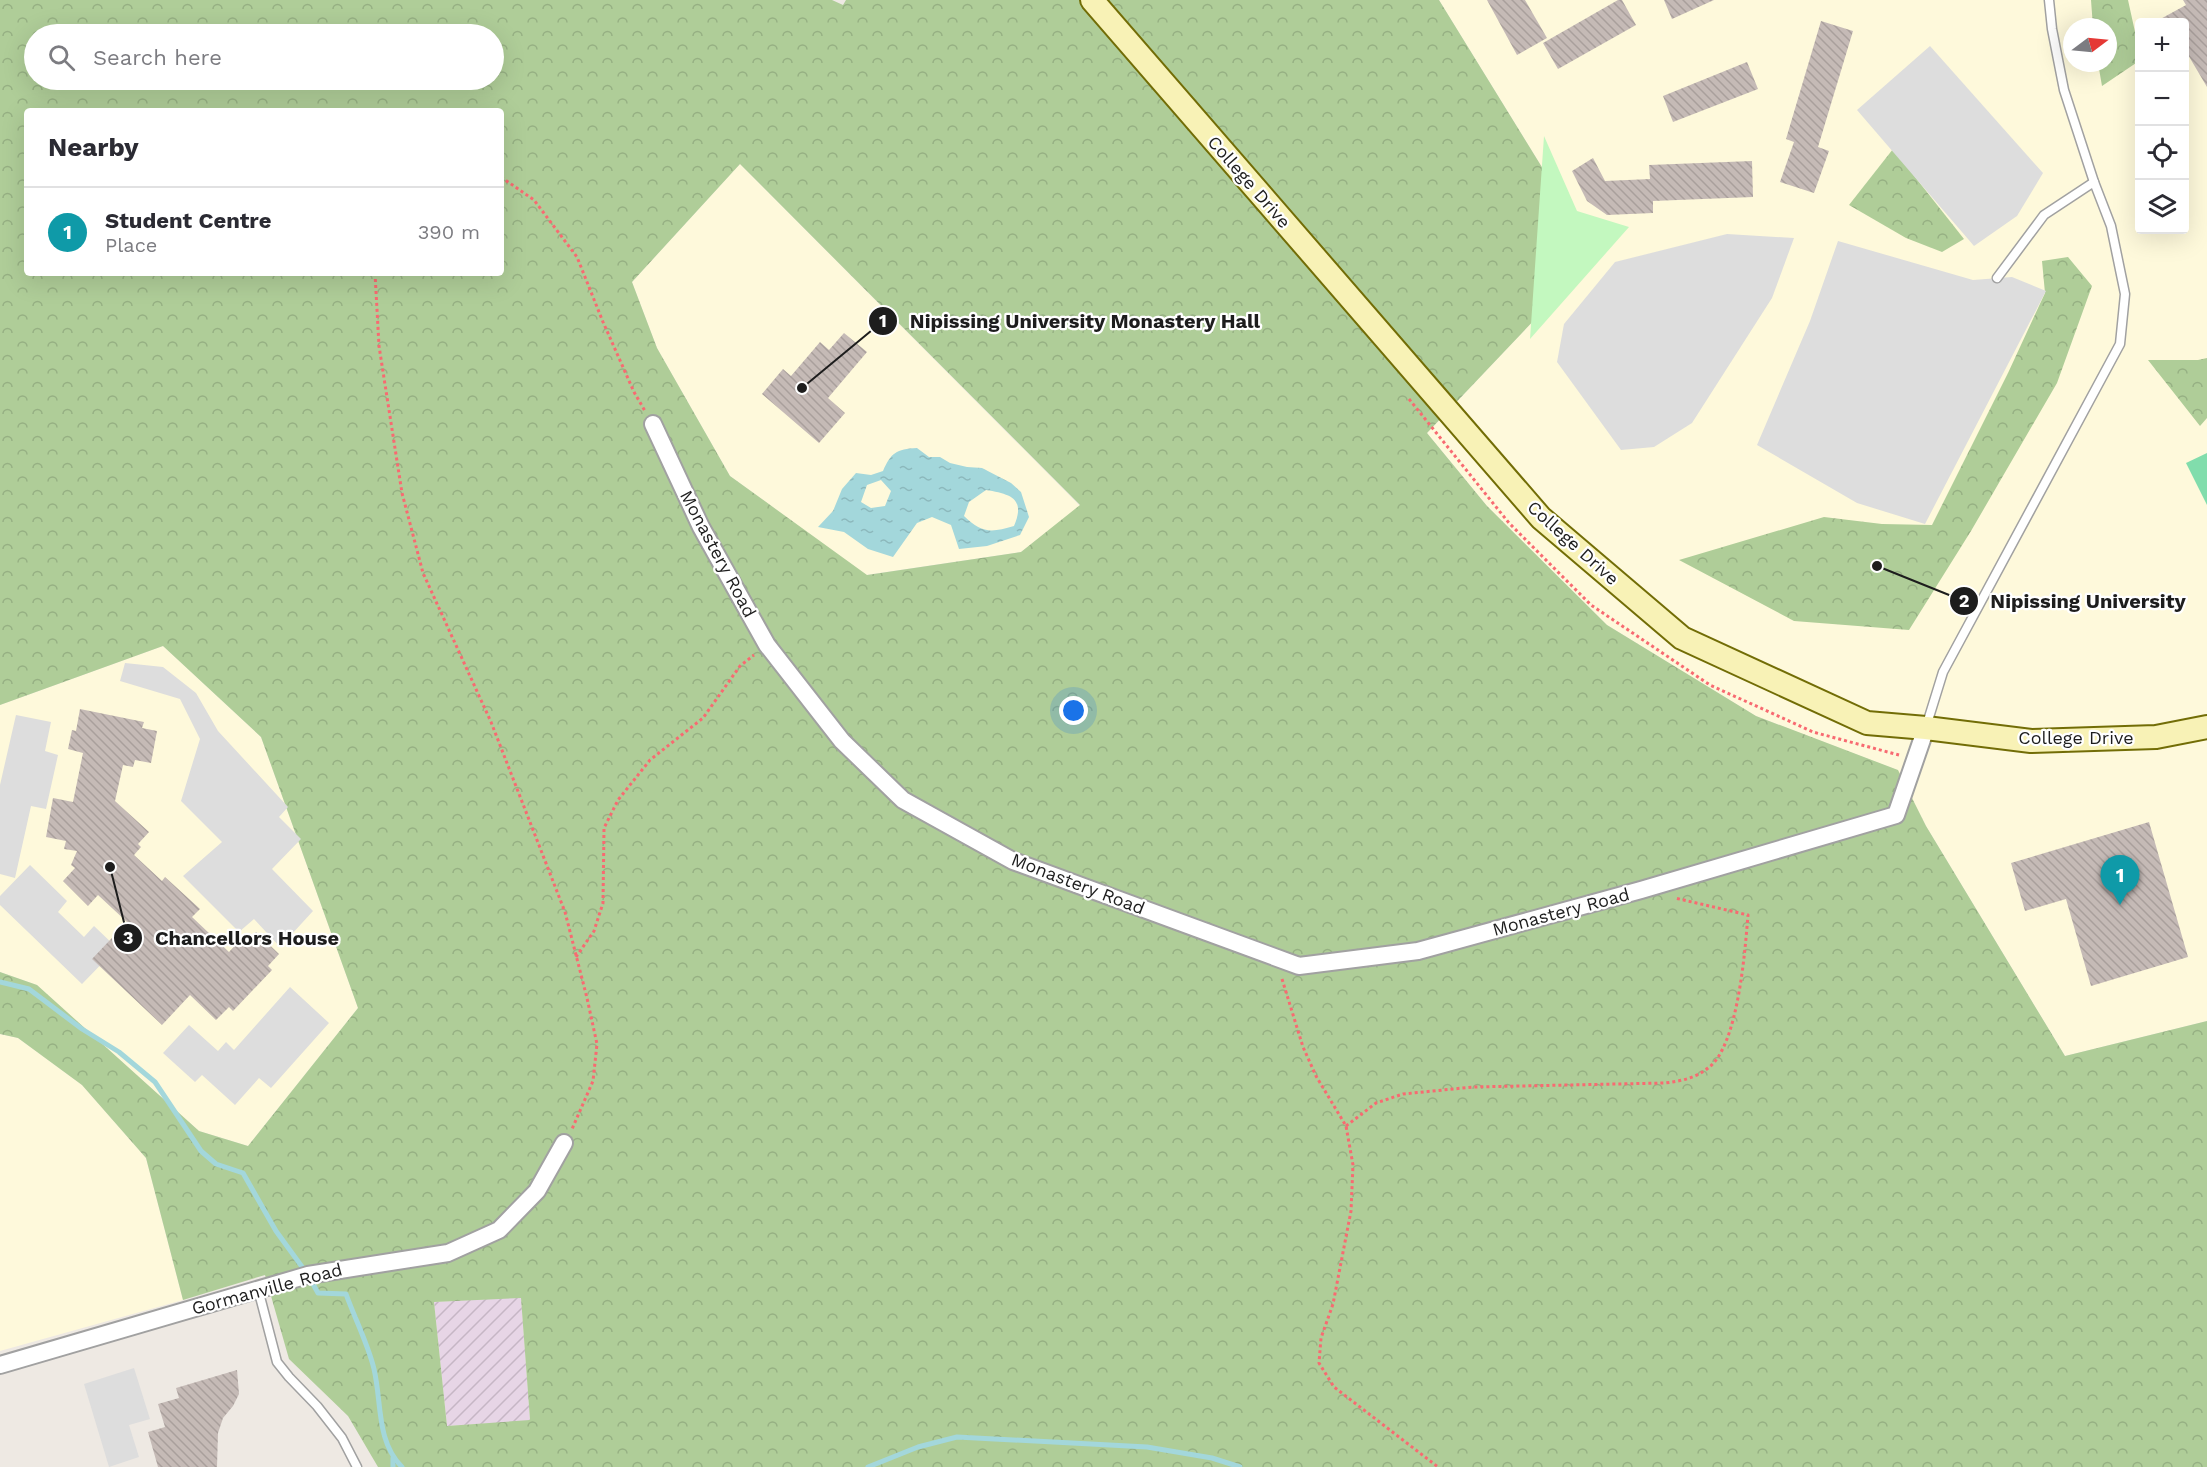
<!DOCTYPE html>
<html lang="en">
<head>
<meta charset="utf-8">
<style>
  body { margin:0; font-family:"Work Sans",sans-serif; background:#f2f2f3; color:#2b2b33 }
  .controls { position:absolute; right:18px; top:18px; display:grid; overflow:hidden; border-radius:6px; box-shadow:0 6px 24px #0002 }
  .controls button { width:54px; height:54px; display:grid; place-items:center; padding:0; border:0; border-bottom:2px solid #e1e1e2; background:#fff; color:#2b2b33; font:30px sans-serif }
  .compass { position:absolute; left:2063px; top:18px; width:54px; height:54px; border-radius:50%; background:#fff; box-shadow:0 6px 24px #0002; rotate:74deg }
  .you { position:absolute; left:1074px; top:711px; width:21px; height:21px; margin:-15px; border:4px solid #fff; border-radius:50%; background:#1a73e8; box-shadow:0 0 0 9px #1a73e833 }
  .badge { display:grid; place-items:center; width:39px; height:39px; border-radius:50%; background:#c70320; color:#fff; font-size:20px; font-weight:700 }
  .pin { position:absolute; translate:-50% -50px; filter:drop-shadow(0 2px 3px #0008) }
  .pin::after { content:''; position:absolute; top:32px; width:21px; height:18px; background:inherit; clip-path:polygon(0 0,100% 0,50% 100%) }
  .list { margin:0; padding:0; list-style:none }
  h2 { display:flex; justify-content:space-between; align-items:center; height:78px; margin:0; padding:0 24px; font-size:26px }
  h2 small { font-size:20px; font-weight:400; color:#7c7c81 }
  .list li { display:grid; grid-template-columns:39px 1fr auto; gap:18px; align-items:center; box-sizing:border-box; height:90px; padding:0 24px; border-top:2px solid #e1e1e2 }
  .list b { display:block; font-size:22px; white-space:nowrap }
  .list p { margin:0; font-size:20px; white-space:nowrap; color:#7c7c81 }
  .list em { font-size:20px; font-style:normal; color:#7c7c81 }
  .icon { flex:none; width:33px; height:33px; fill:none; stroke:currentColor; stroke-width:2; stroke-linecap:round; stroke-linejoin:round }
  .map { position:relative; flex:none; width:2207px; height:1467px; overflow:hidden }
  .search { position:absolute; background:#fff; box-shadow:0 6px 24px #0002; left:24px; top:24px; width:480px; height:66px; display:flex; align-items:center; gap:15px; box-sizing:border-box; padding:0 21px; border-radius:33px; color:#7c7c81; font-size:22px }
  .panel { position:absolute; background:#fff; box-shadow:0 6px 24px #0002; left:24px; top:108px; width:480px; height:168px; border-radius:6px }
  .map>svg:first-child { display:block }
  .industrial { fill:url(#industrial-furrows) }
  .education { fill:#fef9db; fill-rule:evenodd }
  .forest { fill:url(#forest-crowns); fill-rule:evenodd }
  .park { fill:#c3f8bf }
  .pitch { fill:#81ddac }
  .parking { fill:#ddd }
  .water { fill:url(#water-ripples); fill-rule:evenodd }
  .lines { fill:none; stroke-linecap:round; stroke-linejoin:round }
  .stream { stroke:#a3d7db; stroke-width:5 }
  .building { fill:url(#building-back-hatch) }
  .lane-casing { stroke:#a1a1a1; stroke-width:11 }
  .street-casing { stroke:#a1a1a1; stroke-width:20 }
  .secondary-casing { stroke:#726d06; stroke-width:26 }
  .path { stroke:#f86a71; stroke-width:3; stroke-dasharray:3 3; stroke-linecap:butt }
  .lane { stroke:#fff; stroke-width:8 }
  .street { stroke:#fff; stroke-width:16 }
  .secondary { stroke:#f8f2b6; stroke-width:22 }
  .labels { text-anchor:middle; stroke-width:4.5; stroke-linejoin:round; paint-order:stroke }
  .street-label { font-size:18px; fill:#1d1d1d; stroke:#fff }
  .leader { fill:none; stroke:#1d1d1d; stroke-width:2 }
  .callout-dot { fill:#1d1d1d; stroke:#fff; stroke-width:2 }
  .mark-label { font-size:18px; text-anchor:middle; font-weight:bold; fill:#fff }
  .callout-label { font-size:20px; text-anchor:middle; font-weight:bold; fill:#1d1d1d; stroke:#fff; stroke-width:4.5; stroke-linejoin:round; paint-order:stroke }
</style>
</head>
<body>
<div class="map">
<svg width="2207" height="1467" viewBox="0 0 2207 1467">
  <defs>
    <pattern id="industrial-furrows" width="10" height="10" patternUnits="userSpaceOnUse" patternTransform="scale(1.5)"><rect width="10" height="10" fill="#e7d5e6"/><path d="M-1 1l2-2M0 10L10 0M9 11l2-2" fill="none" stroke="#c6b6c5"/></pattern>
    <pattern id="forest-crowns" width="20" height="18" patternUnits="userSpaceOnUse" patternTransform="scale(1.5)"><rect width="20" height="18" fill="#afcd98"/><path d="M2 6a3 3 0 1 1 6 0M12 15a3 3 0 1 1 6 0" fill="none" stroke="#96b083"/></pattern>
    <pattern id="water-ripples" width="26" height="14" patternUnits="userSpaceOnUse" patternTransform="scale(1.5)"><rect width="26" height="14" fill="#a3d7db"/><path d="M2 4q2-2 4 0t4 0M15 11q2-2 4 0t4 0" fill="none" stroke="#8cb8bc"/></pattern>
    <pattern id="building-back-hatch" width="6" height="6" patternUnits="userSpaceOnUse" patternTransform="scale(1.5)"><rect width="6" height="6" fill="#c5bab6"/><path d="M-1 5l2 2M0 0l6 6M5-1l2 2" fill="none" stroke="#a99f9c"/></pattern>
  </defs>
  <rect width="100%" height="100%" fill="#eee9e3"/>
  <polygon class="industrial" points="521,1297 530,1421 447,1426 434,1302"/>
  <g class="education">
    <path d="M1439,0H2207V1021L2065,1056L1926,826L1897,770L1756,716L1607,625L1487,506L1427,433L1596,255ZM2140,22H2184V230H2140ZM2072,27H2108V63H2072Z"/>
    <polygon points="740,164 1080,506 1021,552 866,575 730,476 657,348 632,282"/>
    <polygon points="163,646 261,737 358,1008 248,1146 199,1131 37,985 0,972 0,705"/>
    <polygon points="0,1034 18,1038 82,1085 146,1158 183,1300 0,1351"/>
  </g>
  <g class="forest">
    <path d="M0,0H832L843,5L846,0H1439L1596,255L1427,433L1487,506L1607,625L1756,716L1898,770L1926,826L2065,1056L2207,1021V1467H378L348,1416L289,1359L265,1275L183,1300L146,1158L82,1085L18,1038L0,1034V972L37,985L199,1131L248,1146L358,1008L261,737L163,646L0,705ZM34,34H494V80H34ZM27,111H501V273H27ZM740,164L1080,505L1021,552L867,575L730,476L657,348L632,282ZM521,1298L530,1420L447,1426L434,1302Z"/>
    <polygon points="2091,0 2128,0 2139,50 2139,61 2102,86 2098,63 2108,63 2108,27 2093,27"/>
    <polygon points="1893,149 1964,239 1942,252 1906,238 1849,205"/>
    <polygon points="2068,257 2092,286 2057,383 1971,531 1909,630 1794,621 1679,560 1824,517 1882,524 1932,525 2008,373 2045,293 2042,261"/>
    <polygon points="2207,358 2207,418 2200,426 2148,360 2198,360"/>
  </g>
  <polygon class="park" points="1544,136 1577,211 1629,227 1530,339"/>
  <polygon class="pitch" points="2207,453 2207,505 2186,463"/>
  <g class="parking">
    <polygon points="1930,46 2043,173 2017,216 1974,246 1857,110"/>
    <polygon points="1727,234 1794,238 1772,298 1692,423 1654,447 1621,450 1557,362 1564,324 1615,262"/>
    <polygon points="1838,241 1973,280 2012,277 2046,291 1925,524 1857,503 1757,445 1810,321"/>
    <polygon points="125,663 163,667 196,693 218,731 288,807 279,817 301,839 272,869 313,911 280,947 254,919 239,932 183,876 222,842 181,801 200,739 180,699 120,681"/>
    <polygon points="16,715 51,722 45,751 58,755 46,809 31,806 15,878 0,874 0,785"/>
    <polygon points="30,865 67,901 58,912 84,937 94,926 117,948 82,984 0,905 0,896"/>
    <polygon points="290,987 329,1023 271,1088 259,1078 235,1105 202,1075 195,1082 163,1053 189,1025 218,1051 226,1042 234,1050"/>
    <polygon points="134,1368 150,1419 129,1425 139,1457 109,1467 84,1384"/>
  </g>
  <path class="water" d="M917,448L929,457H940L950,463L967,467L982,468L1011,483L1021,492L1029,517L1020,535L987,546L959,549L951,525L932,517L917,523L893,557L868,549L844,532L818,527L833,511L842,489L856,473L871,475L883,471C891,453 896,449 917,448ZM881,480L891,491L885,506L871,508L861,502L867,485ZM986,490C1010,494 1026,498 1014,526C991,533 981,533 964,516L969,502Z"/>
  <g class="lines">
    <g class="stream">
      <path d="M0,982L29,989L82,1029L119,1052L155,1082L201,1151L216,1164L243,1173L276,1231L308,1275L318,1293L346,1294C355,1319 368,1344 374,1369C382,1403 376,1441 402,1467"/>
      <polyline points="393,1458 393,1467"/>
      <polyline points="868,1467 918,1447 957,1437 1147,1447 1212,1458 1240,1467"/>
    </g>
  </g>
  <g class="building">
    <polygon points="1487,0 1525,0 1547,38 1517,55"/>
    <polygon points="1618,0 1622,0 1636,25 1558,69 1543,43"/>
    <polygon points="1664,0 1714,0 1672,19"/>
    <polygon points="2183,0 2207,0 2207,87 2184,48 2184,22 2155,22 2186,5"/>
    <polygon points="1821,21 1853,31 1818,147 1829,151 1814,193 1780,182 1794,142 1786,139"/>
    <polygon points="1747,62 1758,89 1673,122 1663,96"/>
    <polygon points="1593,158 1605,181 1650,179 1649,165 1752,161 1753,197 1653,201 1653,213 1607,215 1587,201 1572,171"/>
    <polygon points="844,333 867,352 828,398 845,413 819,443 762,394 783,369 791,376 820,342 829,350"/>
    <polygon points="80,709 144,722 142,728 157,731 151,763 135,760 133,767 123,765 115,801 149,832 138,844 141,847 134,855 162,881 165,877 200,909 192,917 229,952 240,940 245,944 256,932 279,954 268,966 272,970 233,1011 229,1007 216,1020 190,995 162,1025 92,959 127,922 98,895 88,906 63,881 75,868 71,865 77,851 64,849 66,841 46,837 53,798 73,802 83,753 68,749 72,730 76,731"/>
    <polygon points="2149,822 2188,957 2091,986 2066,899 2025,911 2011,863"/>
    <polygon points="237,1370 239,1394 233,1406 223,1418 218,1433 217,1467 158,1467 148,1432 165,1427 158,1404 179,1398 176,1388"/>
  </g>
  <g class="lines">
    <g class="lane-casing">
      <g id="lane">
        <polyline points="1997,278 2044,215 2094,182"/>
        <polyline points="1926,727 1943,672 2120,344 2125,294 2111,226 2094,182 2064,90 2052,29 2049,0"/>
        <polyline points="258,1289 277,1362 289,1377 317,1406 342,1438 357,1467"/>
      </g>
    </g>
    <g class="street-casing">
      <g id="street">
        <polyline points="653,424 701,527 767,645 842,741 903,800 1013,861 1299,966 1418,951 1641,890 1896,815 1926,728"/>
        <polyline points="0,1365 308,1275 448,1253 499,1230 537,1191 564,1143"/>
      </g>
    </g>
    <g class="secondary-casing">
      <polyline id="secondary" points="1092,0 1541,518 1682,638 1867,723 1926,728 2031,741 2156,737 2207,727"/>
    </g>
    <g class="path">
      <polyline points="501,177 534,200 577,257 603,322 634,392 645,411"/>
      <polyline points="375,273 379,346 402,493 423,573 491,722 565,912 587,998 597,1044 593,1081 572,1129"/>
      <polyline points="1409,399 1509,523 1591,605 1710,685 1813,732 1899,755"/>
      <polyline points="576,957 594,931 603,903 604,828 618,800 650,760 703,718 740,666 754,655"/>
      <polyline points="1282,979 1303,1047 1316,1076 1346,1126 1353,1165 1351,1211 1333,1304 1321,1338 1319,1363 1334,1387 1438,1467"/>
      <path d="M1346,1126L1376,1103L1403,1094L1473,1087L1665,1083C1681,1081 1696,1078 1708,1068C1738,1047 1745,951 1748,915L1675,898"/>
    </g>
    <use href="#lane" class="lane"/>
    <use href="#street" class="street"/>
    <use href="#secondary" class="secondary"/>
  </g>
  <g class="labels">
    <g class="street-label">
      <text transform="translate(1249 182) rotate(49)" y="6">College Drive</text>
      <text transform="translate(1573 543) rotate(42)" y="6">College Drive</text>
      <text transform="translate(718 554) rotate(62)" y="6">Monastery Road</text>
      <text x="2076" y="744">College Drive</text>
      <text transform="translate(1078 884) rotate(21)" y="6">Monastery Road</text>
      <text transform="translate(1561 912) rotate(-15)" y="6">Monastery Road</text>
      <text transform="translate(267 1289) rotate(-15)" y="6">Gormanville Road</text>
    </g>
  </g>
  <path class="leader" d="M802 388L883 321M1877 566L1964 601M110 867L128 938"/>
  <g class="callout-dot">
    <circle cx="802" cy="388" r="6"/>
    <circle cx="1877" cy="566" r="6"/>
    <circle cx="110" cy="867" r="6"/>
    <circle cx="883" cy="321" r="15"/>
    <circle cx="1964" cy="601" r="15"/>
    <circle cx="128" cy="938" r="15"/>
  </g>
  <g class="mark-label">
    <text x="883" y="327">1</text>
    <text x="1964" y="607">2</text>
    <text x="128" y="944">3</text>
  </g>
  <g class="callout-label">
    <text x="1085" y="328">Nipissing University Monastery Hall</text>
    <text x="2088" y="608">Nipissing University</text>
    <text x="247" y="945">Chancellors House</text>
  </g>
</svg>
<div class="controls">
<button>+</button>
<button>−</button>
<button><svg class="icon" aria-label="locate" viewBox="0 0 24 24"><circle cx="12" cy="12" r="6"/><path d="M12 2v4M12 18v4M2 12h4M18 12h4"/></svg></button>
<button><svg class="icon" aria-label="layers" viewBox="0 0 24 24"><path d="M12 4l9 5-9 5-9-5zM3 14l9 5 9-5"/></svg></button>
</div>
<svg class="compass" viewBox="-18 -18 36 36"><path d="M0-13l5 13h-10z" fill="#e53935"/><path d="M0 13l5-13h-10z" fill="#7c7c81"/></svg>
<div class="you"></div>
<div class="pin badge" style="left:2120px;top:905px;background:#0f9aa8">1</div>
<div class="search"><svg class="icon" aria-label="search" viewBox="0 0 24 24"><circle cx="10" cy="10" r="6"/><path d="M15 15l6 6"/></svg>Search here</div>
<section class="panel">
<h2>Nearby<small></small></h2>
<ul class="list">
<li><span class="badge" style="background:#0f9aa8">1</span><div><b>Student Centre</b><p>Place</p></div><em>390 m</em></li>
</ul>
</section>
</div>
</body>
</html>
